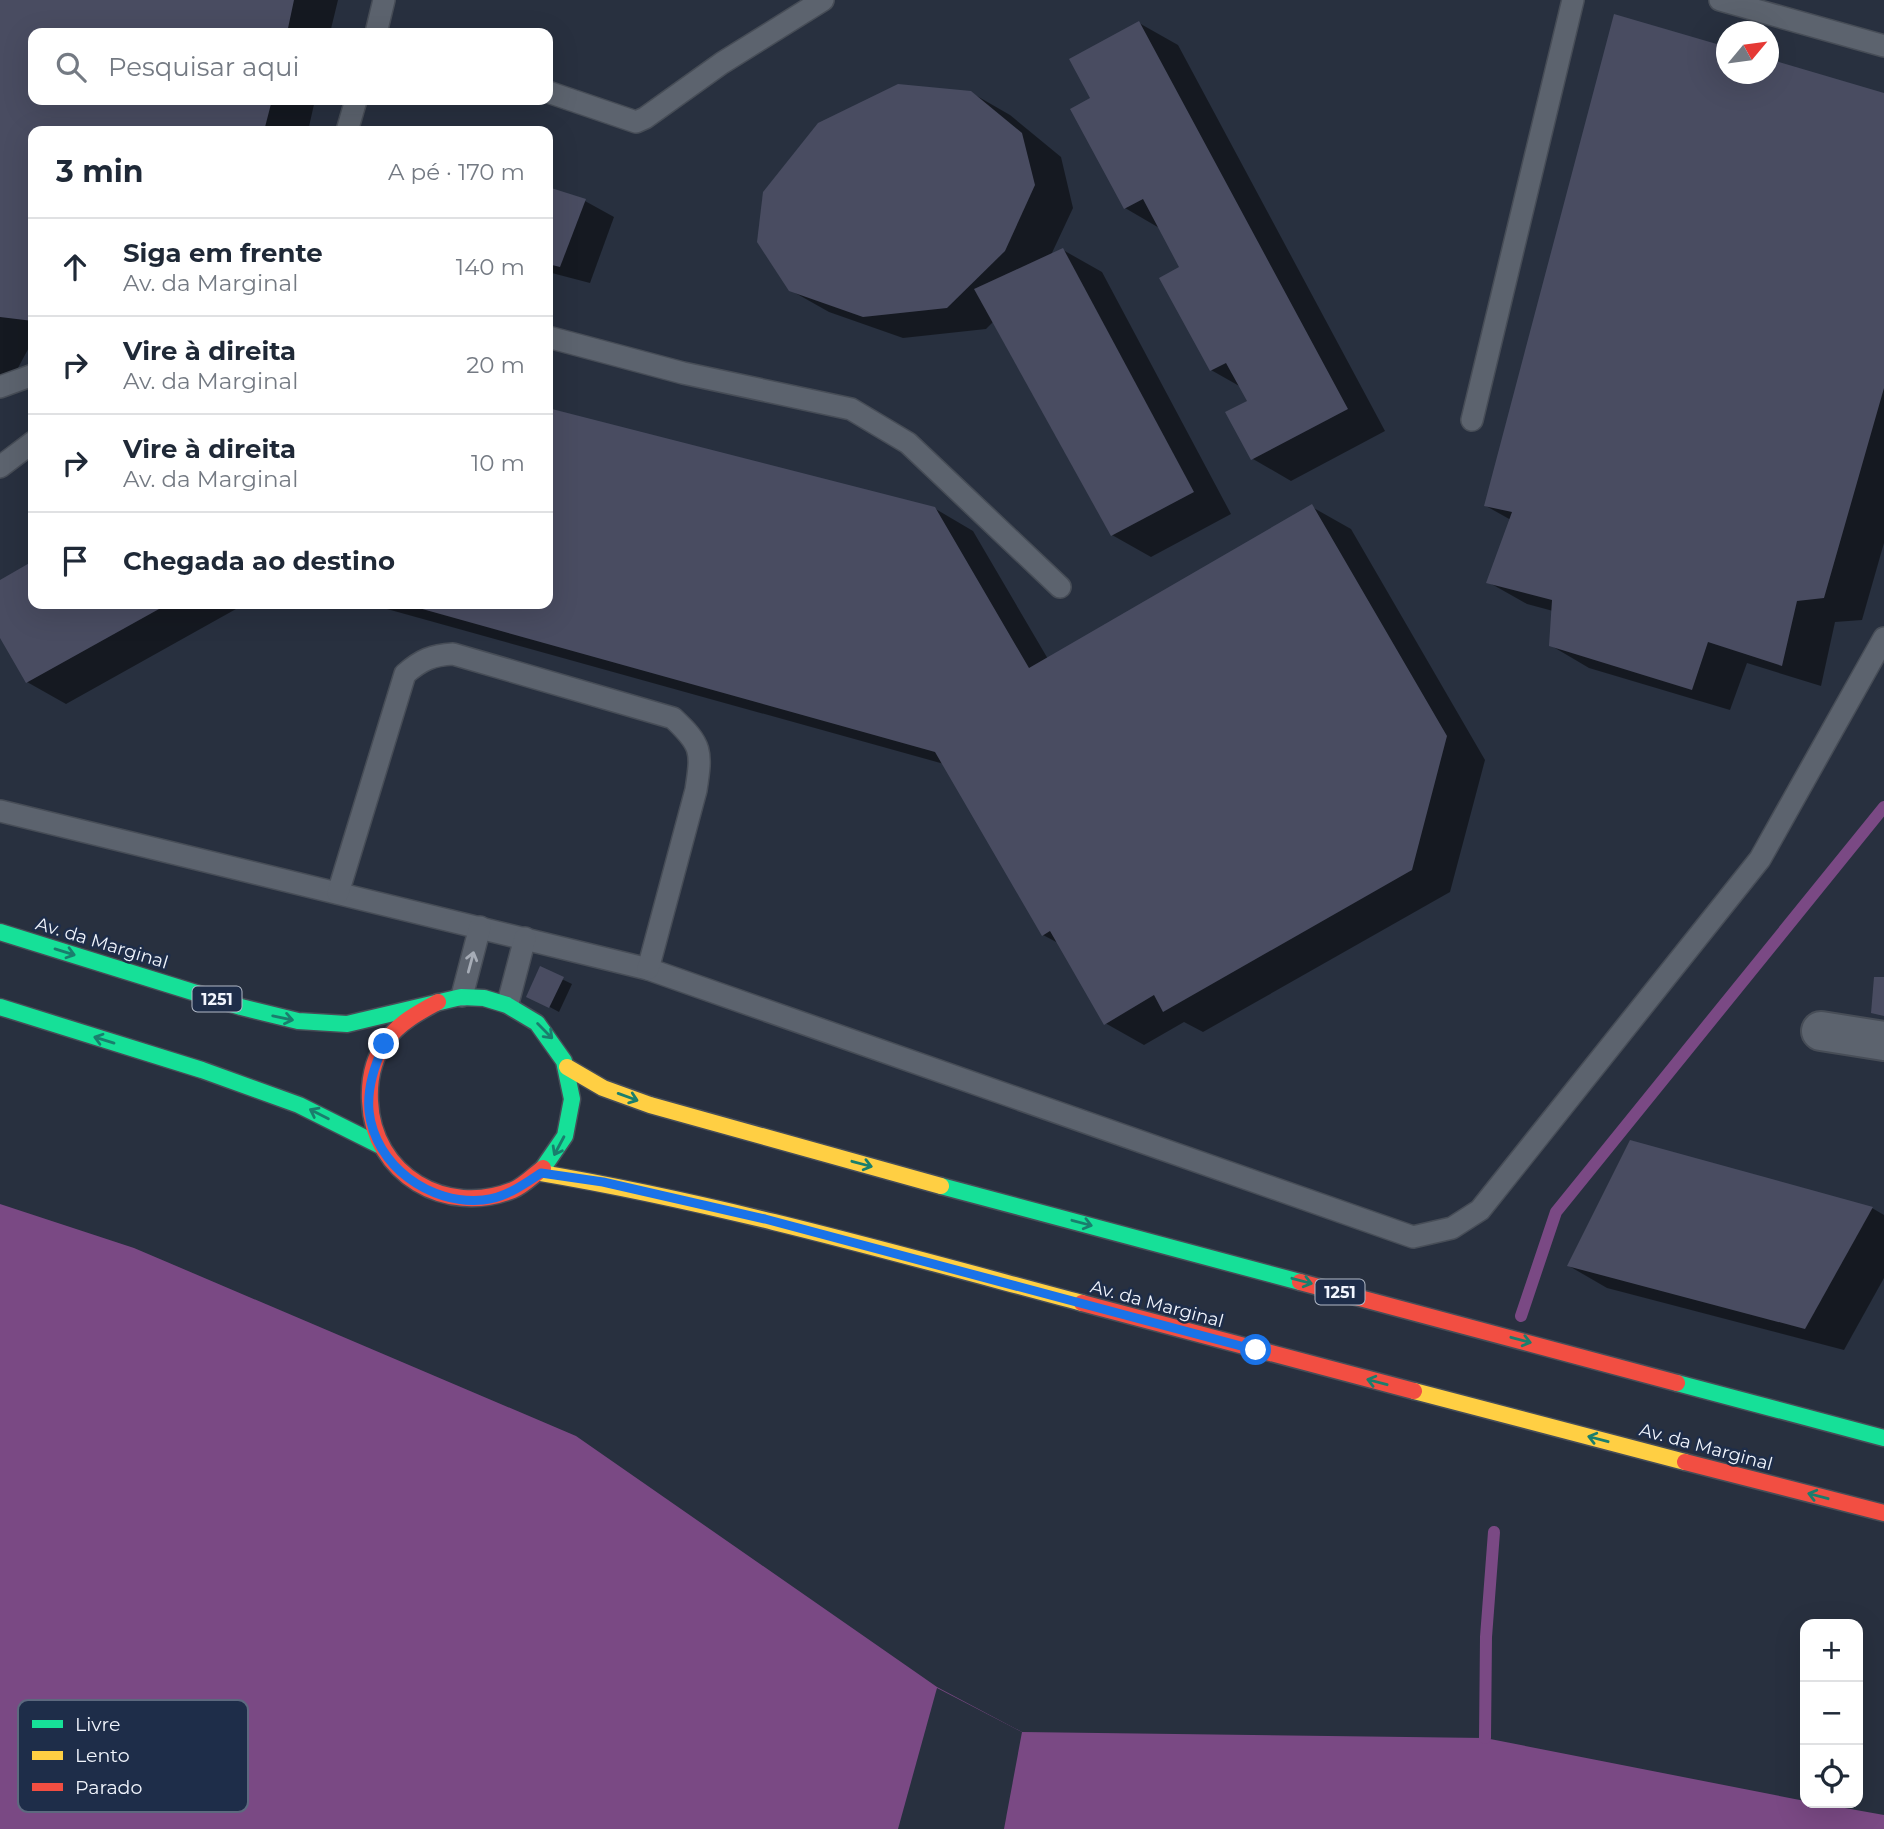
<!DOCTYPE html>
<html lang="pt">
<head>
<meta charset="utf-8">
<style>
  body { margin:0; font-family:Montserrat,sans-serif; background:#f6f6f7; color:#1f2937 }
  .controls { position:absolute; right:21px; bottom:21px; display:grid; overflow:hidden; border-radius:14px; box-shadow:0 7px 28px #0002 }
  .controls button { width:63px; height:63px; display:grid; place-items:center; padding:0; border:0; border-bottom:2px solid #e0e1e3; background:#fff; color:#1f2937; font:35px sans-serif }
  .compass { position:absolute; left:1716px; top:21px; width:63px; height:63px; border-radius:50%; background:#fff; box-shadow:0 7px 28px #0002; rotate:61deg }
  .stop { position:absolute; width:21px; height:21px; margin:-16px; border:5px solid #1a73e8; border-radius:50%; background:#fff }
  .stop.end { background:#1a73e8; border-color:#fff; box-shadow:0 2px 7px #0008 }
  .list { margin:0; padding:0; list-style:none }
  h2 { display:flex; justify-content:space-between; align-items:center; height:91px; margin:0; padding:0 28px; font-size:30px }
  h2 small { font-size:23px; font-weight:400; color:#747a83 }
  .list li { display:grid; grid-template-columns:46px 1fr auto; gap:21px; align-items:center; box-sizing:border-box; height:98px; padding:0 28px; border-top:2px solid #e0e1e3 }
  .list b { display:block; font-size:26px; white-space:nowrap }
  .list p { margin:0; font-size:23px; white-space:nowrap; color:#747a83 }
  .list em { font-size:23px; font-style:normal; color:#747a83 }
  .icon { flex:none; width:38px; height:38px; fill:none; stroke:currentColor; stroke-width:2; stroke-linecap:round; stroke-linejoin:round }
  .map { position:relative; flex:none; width:1884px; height:1829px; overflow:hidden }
  .search { position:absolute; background:#fff; box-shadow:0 7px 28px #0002; left:28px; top:28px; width:525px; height:77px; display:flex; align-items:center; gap:18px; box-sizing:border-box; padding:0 24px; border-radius:14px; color:#747a83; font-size:26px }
  .panel { position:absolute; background:#fff; box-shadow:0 7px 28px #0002; left:28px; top:126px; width:525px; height:483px; border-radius:14px }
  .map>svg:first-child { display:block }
  .water { fill:#7a4984 }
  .pier { fill:#28303f }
  .shadow { fill:#0007 }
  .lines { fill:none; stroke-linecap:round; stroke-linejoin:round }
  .stream { stroke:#7a4984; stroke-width:12 }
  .building { fill:#494c61 }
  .lane-casing { stroke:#474d57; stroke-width:24 }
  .street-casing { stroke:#474d57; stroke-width:42 }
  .fast-casing { stroke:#474d57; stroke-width:19 }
  .slow-casing { stroke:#474d57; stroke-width:19 }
  .jam-casing { stroke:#474d57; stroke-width:19 }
  .lane { stroke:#5c636e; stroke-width:21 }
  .street { stroke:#5c636e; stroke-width:38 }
  .fast { stroke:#16e098; stroke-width:16 }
  .slow { stroke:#ffcf43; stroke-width:16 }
  .jam { stroke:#f24e42; stroke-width:16 }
  .oneway { stroke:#1a7e6d }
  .oneway2 { stroke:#a6acb6 }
  .route { stroke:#1a73e8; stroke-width:9 }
  .labels { text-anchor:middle; stroke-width:5; stroke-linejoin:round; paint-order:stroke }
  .shield { fill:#1e2d49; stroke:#b2b9c7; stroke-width:2 }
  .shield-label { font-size:16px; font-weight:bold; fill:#f1f5fd }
  .street-label { font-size:18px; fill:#f1f5fd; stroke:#1e2d49 }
  .key { fill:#1e2d49; stroke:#5d697f; stroke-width:2 }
  .key-label { font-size:19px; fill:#f1f5fd }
</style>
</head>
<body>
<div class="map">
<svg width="1884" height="1829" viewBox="0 0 1884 1829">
  <rect width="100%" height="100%" fill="#28303f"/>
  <polygon class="water" points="0,1204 134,1248 576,1436 937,1687 1022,1732 1485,1738 1805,1801 1805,1803 1817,1803 1884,1815 1884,1829 0,1829"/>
  <polygon class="pier" points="937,1688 1022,1732 1004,1829 898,1829"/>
  <g class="shadow">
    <polygon points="0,0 338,0 330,33 33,33 33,100 315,100 308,131 33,131 33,340 11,381 0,378"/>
    <polygon points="1139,23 1178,45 1385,431 1291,481 1253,459 1249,402 1241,387 1211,370 1181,268 1161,229 1125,208 1093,99"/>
    <polygon points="1769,61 1884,95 1884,543 1862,620 1835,622 1821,686 1747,663 1730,710 1589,668 1550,645 1553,611 1527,604 1488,582 1511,520 1486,506 1727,74 1769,74"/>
    <polygon points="970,92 1010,115 1061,157 1073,208 1051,255 1063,250 1102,272 1231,514 1151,557 1112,535 994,321 986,329 903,338 829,312 790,290"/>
    <polygon points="548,189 585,201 614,217 590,283 548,272"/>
    <polygon points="548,409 934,508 973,531 1048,659 1312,507 1351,529 1485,760 1450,892 1203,1032 1184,1022 1144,1045 1105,1023 1060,944 1043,935 944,764 369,604 548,604"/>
    <polygon points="33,563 33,604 245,604 66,704 27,682 0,634 0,582"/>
    <polygon points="541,969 572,984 559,1012 535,999"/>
    <polygon points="1631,1143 1872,1208 1884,1215 1884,1278 1844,1350 1607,1288 1569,1266"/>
  </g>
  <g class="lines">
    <g class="stream">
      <polyline points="1521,1316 1556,1212 1884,807"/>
      <polyline points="1485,1738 1486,1637 1494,1532"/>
    </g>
  </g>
  <g class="building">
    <polygon points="0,0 294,0 287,33 33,33 33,100 272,100 264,131 157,131 147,128 146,131 33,131 33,321 0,317"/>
    <polygon points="1614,14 1727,47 1727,74 1769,74 1769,59 1884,93 1884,388 1824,598 1797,601 1782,666 1708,642 1692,690 1549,646 1552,600 1486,583 1512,512 1484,506"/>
    <polygon points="1139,21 1348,409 1251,460 1225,412 1247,401 1226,363 1210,371 1159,278 1179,267 1143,199 1124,209 1070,109 1090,98 1069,59"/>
    <polygon points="898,84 971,91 1022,133 1035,185 1005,251 947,308 863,317 789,291 757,242 763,192 818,123"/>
    <polygon points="548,187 586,199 560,267 548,264"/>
    <polygon points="1063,248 1194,492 1111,536 974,289"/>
    <polygon points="548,408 935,507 1029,668 1312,504 1447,736 1412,870 1163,1012 1154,995 1104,1025 1050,931 1042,936 935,752 408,605 548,604"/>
    <polygon points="33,561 33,604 168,604 26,683 0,638 0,580"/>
    <polygon points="540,966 564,977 549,1008 526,997"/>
    <polygon points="1874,977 1884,977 1884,1016 1871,1013"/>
    <polygon points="1630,1140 1873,1207 1805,1329 1567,1266"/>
  </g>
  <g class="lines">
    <g class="lane-casing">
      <g id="lane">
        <polyline points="1720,0 1884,46"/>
        <polyline points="376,33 384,0"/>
        <polyline points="548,92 636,122 645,118 722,63 823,0"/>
        <polyline points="347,131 356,100"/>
        <polyline points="548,337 683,373 851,409 908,443 1060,587"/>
        <polyline points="0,387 33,375"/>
        <polyline points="1472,420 1573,0"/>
        <polyline points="0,467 33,442"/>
        <polyline points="0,811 648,969 1413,1237 1452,1228 1480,1210 1760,859 1884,638"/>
        <path d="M338,893L405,674C421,660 432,655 453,654L673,718C702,745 702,751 696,790L648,969"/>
        <polyline points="462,996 480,927"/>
        <polyline points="508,1003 525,938"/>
      </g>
    </g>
    <g class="street-casing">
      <polyline id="street" points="1821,1031 1884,1041"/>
    </g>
    <g class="fast-casing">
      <g id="fast">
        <polyline points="0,932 241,1007 298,1021 347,1024 461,997 484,998 507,1005 537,1023 564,1061 572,1099 565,1136 543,1168"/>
        <polyline points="0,1007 202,1070 299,1105 379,1145"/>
        <polyline points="941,1186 1300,1282"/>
        <polyline points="1677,1383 1884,1438"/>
      </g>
    </g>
    <g class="slow-casing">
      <g id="slow">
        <polyline points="567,1067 603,1088 650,1105 941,1186"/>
        <path d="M541,1173C724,1204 902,1255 1082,1303"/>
        <polyline points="1414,1391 1685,1462"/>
      </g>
    </g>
    <g class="jam-casing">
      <g id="jam">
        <path d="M438,1002C419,1012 399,1023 387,1040C373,1058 369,1080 370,1101C373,1175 446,1217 513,1190C523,1186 534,1175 543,1168"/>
        <polyline points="1300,1282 1677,1383"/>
        <polyline points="1082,1303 1414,1391"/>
        <polyline points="1685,1462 1884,1513"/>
      </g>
    </g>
    <use href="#lane" class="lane"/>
    <use href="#street" class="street"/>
    <use href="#fast" class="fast"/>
    <use href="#slow" class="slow"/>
    <use href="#jam" class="jam"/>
  </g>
  <defs><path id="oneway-shaft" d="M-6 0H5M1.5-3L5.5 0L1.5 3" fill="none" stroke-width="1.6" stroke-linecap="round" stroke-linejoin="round" transform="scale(1.75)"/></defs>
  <g class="oneway">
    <use href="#oneway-shaft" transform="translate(65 952) rotate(17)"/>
    <use href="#oneway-shaft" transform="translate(283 1018) rotate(12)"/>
    <use href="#oneway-shaft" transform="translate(545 1031) rotate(45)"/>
    <use href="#oneway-shaft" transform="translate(104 1040) rotate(-163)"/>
    <use href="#oneway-shaft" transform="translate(628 1097) rotate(20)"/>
    <use href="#oneway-shaft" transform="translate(319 1114) rotate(-153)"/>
    <use href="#oneway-shaft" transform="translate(559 1146) rotate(118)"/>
    <use href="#oneway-shaft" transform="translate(862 1164) rotate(15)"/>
    <use href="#oneway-shaft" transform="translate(1082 1223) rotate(15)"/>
    <use href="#oneway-shaft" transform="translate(1302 1281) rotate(15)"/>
    <use href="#oneway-shaft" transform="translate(1521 1340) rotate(15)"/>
    <use href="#oneway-shaft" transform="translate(1377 1382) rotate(-165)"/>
    <use href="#oneway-shaft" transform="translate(1598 1439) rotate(-165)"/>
    <use href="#oneway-shaft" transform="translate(1818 1496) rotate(-165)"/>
  </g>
  <use class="oneway2" href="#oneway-shaft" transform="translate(471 962) rotate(-75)"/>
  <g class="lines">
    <path class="route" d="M384,1044C375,1065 367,1087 369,1111C375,1166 430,1205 483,1200C505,1198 523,1185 541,1173L603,1182L765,1219L1256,1350"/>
  </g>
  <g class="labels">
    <g class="shield">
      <rect x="192.5" y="986.5" width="49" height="25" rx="5"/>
      <rect x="1315.5" y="1279.5" width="49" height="25" rx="5"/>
    </g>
    <g class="shield-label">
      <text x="217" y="1005">1251</text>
      <text x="1340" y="1298">1251</text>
    </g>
    <g class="street-label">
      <text transform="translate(102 943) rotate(17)" y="6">Av. da Marginal</text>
      <text transform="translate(1157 1304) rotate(15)" y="6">Av. da Marginal</text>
      <text transform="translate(1706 1447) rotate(15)" y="6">Av. da Marginal</text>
    </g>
  </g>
  <rect x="18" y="1700" width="230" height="112" rx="10" class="key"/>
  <rect x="32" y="1720" width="31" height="8" fill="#16e098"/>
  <rect x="32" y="1751" width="31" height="9" fill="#ffcf43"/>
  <rect x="32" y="1783" width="31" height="8" fill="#f24e42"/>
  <g class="key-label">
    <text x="75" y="1731">Livre</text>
    <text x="75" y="1762">Lento</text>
    <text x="75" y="1794">Parado</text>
  </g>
</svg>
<div class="controls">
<button>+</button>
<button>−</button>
<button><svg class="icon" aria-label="locate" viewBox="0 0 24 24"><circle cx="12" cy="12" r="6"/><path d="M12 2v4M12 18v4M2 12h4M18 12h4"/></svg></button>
</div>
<svg class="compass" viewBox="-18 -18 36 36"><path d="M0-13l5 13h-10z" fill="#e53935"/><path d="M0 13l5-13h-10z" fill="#747a83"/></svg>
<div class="stop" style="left:1256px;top:1350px"></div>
<div class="stop end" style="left:384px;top:1044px"></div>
<div class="search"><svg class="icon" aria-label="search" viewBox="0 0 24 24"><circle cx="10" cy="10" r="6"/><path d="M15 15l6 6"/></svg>Pesquisar aqui</div>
<section class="panel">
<h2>3 min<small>A pé · 170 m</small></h2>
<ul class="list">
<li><svg class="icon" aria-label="ahead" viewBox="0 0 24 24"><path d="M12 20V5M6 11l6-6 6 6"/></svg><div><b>Siga em frente</b><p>Av. da Marginal</p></div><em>140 m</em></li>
<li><svg class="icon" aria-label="right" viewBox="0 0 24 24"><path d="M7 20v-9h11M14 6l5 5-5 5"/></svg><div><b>Vire à direita</b><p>Av. da Marginal</p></div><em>20 m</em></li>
<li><svg class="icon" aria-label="right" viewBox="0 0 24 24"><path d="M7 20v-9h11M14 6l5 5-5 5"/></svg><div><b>Vire à direita</b><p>Av. da Marginal</p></div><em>10 m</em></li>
<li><svg class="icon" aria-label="arrive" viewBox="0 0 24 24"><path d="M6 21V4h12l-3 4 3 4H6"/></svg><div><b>Chegada ao destino</b></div></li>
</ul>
</section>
</div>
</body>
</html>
